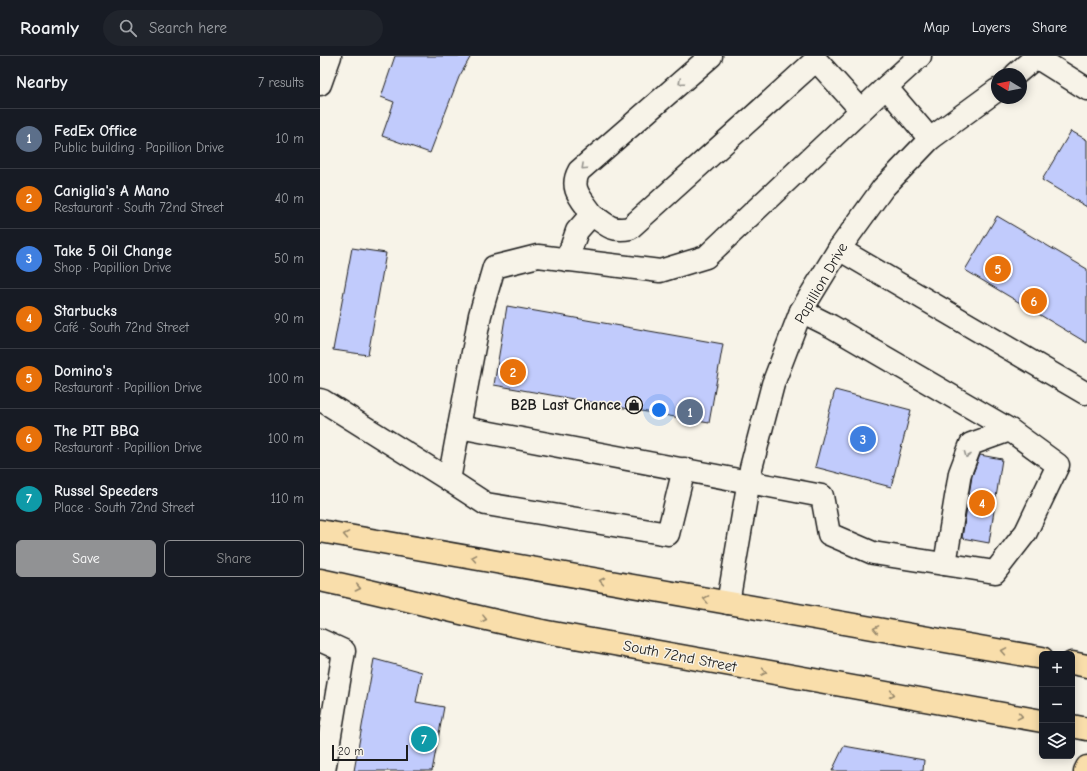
<!DOCTYPE html>
<html lang="en">
<head>
<meta charset="utf-8">
<style>
  body { margin:0; font-family:"Comic Neue",sans-serif; background:#20242c; color:#f1f3f6 }
  .controls { position:absolute; right:12px; bottom:12px; display:grid; overflow:hidden; border-radius:6px; box-shadow:0 2px 10px #0003 }
  .controls button { width:36px; height:36px; display:grid; place-items:center; padding:0; border:0; border-bottom:1px solid #363941; background:#171b24; color:#f1f3f6; font:20px sans-serif }
  .compass { position:absolute; left:671px; top:12px; width:36px; height:36px; border-radius:50%; background:#171b24; box-shadow:0 2px 10px #0003; rotate:280deg }
  .scale { position:absolute; left:12px; bottom:10px; width:76px; box-sizing:border-box; padding-left:4px; border:2px solid #1c1c1c; border-top:0; font-size:11px; line-height:14px; white-space:nowrap; color:#1c1c1c; -webkit-text-stroke:3px #f7f3e8; paint-order:stroke }
  .you { position:absolute; left:339px; top:354px; width:14px; height:14px; margin:-10px; border:3px solid #fff; border-radius:50%; background:#1a73e8; box-shadow:0 0 0 6px #1a73e833 }
  .badge { display:grid; place-items:center; width:26px; height:26px; border-radius:50%; background:#919294; color:#fff; font-size:13px; font-weight:700 }
  .pin { position:absolute; translate:-50% -50%; border:2px solid #fff; box-shadow:0 1px 4px #0006 }
  .list { margin:0; padding:0; list-style:none }
  h2 { display:flex; justify-content:space-between; align-items:center; height:52px; margin:0; padding:0 16px; font-size:17px }
  h2 small { font-size:13px; font-weight:400; color:#9ea1a6 }
  .list li { display:grid; grid-template-columns:26px 1fr auto; gap:12px; align-items:center; box-sizing:border-box; height:60px; padding:0 16px; border-top:1px solid #363941 }
  .list b { display:block; font-size:15px; white-space:nowrap }
  .list p { margin:0; font-size:13px; white-space:nowrap; color:#9ea1a6 }
  .list em { font-size:13px; font-style:normal; color:#9ea1a6 }
  .actions { display:flex; gap:8px; padding:12px 16px }
  .actions a { flex:1; padding:9px 0; border:1px solid #919294; border-radius:6px; text-align:center; font-size:14px; color:#919294 }
  .actions .main { background:#919294; color:#fff }
  .icon { flex:none; width:22px; height:22px; fill:none; stroke:currentColor; stroke-width:2; stroke-linecap:round; stroke-linejoin:round }
  .map { position:relative; flex:none; width:767px; height:715px; overflow:hidden }
  header { display:flex; align-items:center; gap:24px; box-sizing:border-box; height:56px; padding:0 20px; background:#171b24; border-bottom:1px solid #363941 }
  header strong { font-size:19px }
  nav { display:flex; gap:22px; margin-inline-start:auto; font-size:14px }
  .search { width:280px; height:36px; background:#20242c; display:flex; align-items:center; gap:10px; box-sizing:border-box; padding:0 14px; border-radius:22px; color:#9ea1a6; font-size:15px }
  main { display:flex }
  aside { flex:1; background:#171b24 }
  .map>svg:first-child { display:block }
  .building { fill:#c1cbfc; stroke:#1c1c1c }
  .lines { fill:none; stroke-linecap:round; stroke-linejoin:round }
  .minor-casing { stroke:#1c1c1c; stroke-width:25 }
  .major-casing { stroke:#1c1c1c; stroke-width:25 }
  .highway-casing { stroke:#1c1c1c; stroke-width:25 }
  .minor { stroke:#f7f3e8; stroke-width:22 }
  .major { stroke:#f9deab; stroke-width:22 }
  .highway { stroke:#f9deab; stroke-width:22 }
  .oneway { stroke:#94928c }
  .oneway2 { stroke:#96876b }
  .labels { text-anchor:middle; stroke-width:3; stroke-linejoin:round; paint-order:stroke }
  .street-label { font-size:15px; fill:#1c1c1c; stroke:#f7f3e8 }
  .poi-label { font-size:15px; font-weight:bold; fill:#1c1c1c; stroke:#f7f3e8; text-anchor:end }
</style>
</head>
<body>
<header>
<strong>Roamly</strong>
<div class="search"><svg class="icon" aria-label="search" viewBox="0 0 24 24"><circle cx="10" cy="10" r="6"/><path d="M15 15l6 6"/></svg>Search here</div>
<nav><a>Map</a><a>Layers</a><a>Share</a></nav>
</header>
<main>
<aside>
<h2>Nearby<small>7 results</small></h2>
<ul class="list">
<li><span class="badge" style="background:#5c6f8a">1</span><div><b>FedEx Office</b><p>Public building · Papillion Drive</p></div><em>10 m</em></li>
<li><span class="badge" style="background:#e8710a">2</span><div><b>Caniglia's A Mano</b><p>Restaurant · South 72nd Street</p></div><em>40 m</em></li>
<li><span class="badge" style="background:#3f7fe0">3</span><div><b>Take 5 Oil Change</b><p>Shop · Papillion Drive</p></div><em>50 m</em></li>
<li><span class="badge" style="background:#e8710a">4</span><div><b>Starbucks</b><p>Café · South 72nd Street</p></div><em>90 m</em></li>
<li><span class="badge" style="background:#e8710a">5</span><div><b>Domino's</b><p>Restaurant · Papillion Drive</p></div><em>100 m</em></li>
<li><span class="badge" style="background:#e8710a">6</span><div><b>The PIT BBQ</b><p>Restaurant · Papillion Drive</p></div><em>100 m</em></li>
<li><span class="badge" style="background:#0f9aa8">7</span><div><b>Russel Speeders</b><p>Place · South 72nd Street</p></div><em>110 m</em></li>
</ul>
<div class="actions"><a class="main">Save</a><a>Share</a></div>
</aside>
<div class="map">
<svg width="767" height="715" viewBox="0 0 767 715">
  <rect width="100%" height="100%" fill="#f7f3e8"/>
  <filter id="ink" filterUnits="userSpaceOnUse"><feTurbulence type="fractalNoise" baseFrequency=".025" numOctaves="2"/><feDisplacementMap in="SourceGraphic" scale="8" xChannelSelector="R" yChannelSelector="G"/><feConvolveMatrix kernelMatrix="1 2 1 2 8 2 1 2 1" color-interpolation-filters="sRGB"/></filter>
  <g filter="url(#ink)">
    <g class="building">
      <polygon points="75,0 151,0 139,21 110,97 62,80 74,46 61,41"/>
      <polygon points="751,75 767,84 767,151 722,124"/>
      <polygon points="677,160 767,213 767,287 645,214"/>
      <polygon points="32,192 66,197 48,299 13,294"/>
      <polygon points="187,250 403,288 389,367 174,329"/>
      <polygon points="515,334 591,354 571,431 495,411"/>
      <polygon points="660,399 682,403 669,487 642,482 652,420"/>
      <polygon points="54,603 102,616 96,646 124,651 112,715 34,715"/>
      <polygon points="524,690 604,704 603,715 512,715"/>
    </g>
    <g class="lines">
      <g class="minor-casing">
        <g id="minor">
          <polyline points="716,1 767,33"/>
          <polyline points="696,18 717,0"/>
          <polyline points="0,28 10,0"/>
          <polyline points="566,31 600,0"/>
          <path d="M272,158C262,143 249,133 259,115L391,0"/>
          <polyline points="519,193 765,337"/>
          <path d="M247,204L257,175L272,158C286,169 292,176 310,172L496,4L541,54"/>
          <polyline points="0,344 3,345 129,424 160,259 174,211 218,200 340,215 386,201 566,31 610,83"/>
          <polyline points="139,371 502,440 509,478 553,497 675,516 706,476 738,409 690,374 511,270 481,255"/>
          <polyline points="129,424 166,448 348,478 364,413"/>
          <polyline points="625,508 640,417 651,388 690,374"/>
          <polyline points="408,547 431,412 453,328 481,255 519,193 563,132 610,83 677,34"/>
          <polyline points="0,584 24,595 4,715"/>
        </g>
      </g>
      <g class="major-casing">
        <g id="major">
          <polyline points="0,475 722,602"/>
          <path d="M0,524C76,540 151,561 227,576L722,665"/>
          <polyline points="752,607 767,610"/>
          <polyline points="752,670 767,673"/>
        </g>
      </g>
      <g class="highway-casing">
        <polyline id="highway" points="765,715 767,711"/>
      </g>
      <use href="#minor" class="minor"/>
      <use href="#major" class="major"/>
      <use href="#highway" class="highway"/>
    </g>
    <defs><path id="oneway-chevron" d="M-2-3.5L2.5 0L-2 3.5" fill="none" stroke-width="1.6" stroke-linecap="round" stroke-linejoin="round"/></defs>
    <g class="oneway">
      <use href="#oneway-chevron" transform="translate(361 26) rotate(139)"/>
      <use href="#oneway-chevron" transform="translate(264 111) rotate(137)"/>
      <use href="#oneway-chevron" transform="translate(647 399) rotate(112)"/>
    </g>
    <g class="oneway2">
      <use href="#oneway-chevron" transform="translate(26 479) rotate(-170)"/>
      <use href="#oneway-chevron" transform="translate(154 502) rotate(-170)"/>
      <use href="#oneway-chevron" transform="translate(282 525) rotate(-170)"/>
      <use href="#oneway-chevron" transform="translate(38 532) rotate(12)"/>
      <use href="#oneway-chevron" transform="translate(386 543) rotate(-170)"/>
      <use href="#oneway-chevron" transform="translate(164 563) rotate(14)"/>
      <use href="#oneway-chevron" transform="translate(556 573) rotate(-170)"/>
      <use href="#oneway-chevron" transform="translate(684 595) rotate(-170)"/>
      <use href="#oneway-chevron" transform="translate(444 616) rotate(10)"/>
      <use href="#oneway-chevron" transform="translate(572 638) rotate(10)"/>
      <use href="#oneway-chevron" transform="translate(700 660) rotate(10)"/>
    </g>
  </g>
  <defs>
    <g id="shop-ring" transform="scale(0.9)"><circle r="9.5" fill="#f7f3e8" stroke="#1c1c1c" stroke-width="1.5"/><path d="M-5-2.5h2.3a2.7 3.5 0 0 1 5.4 0H5L5.5 6h-11ZM-1.5-2.5h3a1.5 2.3 0 0 0-3 0Z" fill="#1c1c1c"/></g>
  </defs>
  <g fill-rule="evenodd">
    <use href="#shop-ring" x="314" y="349"/>
  </g>
  <g class="labels">
    <g class="street-label">
      <text transform="translate(501 227) rotate(-60)" y="5">Papillion Drive</text>
      <text transform="translate(360 600) rotate(11)" y="5">South 72nd Street</text>
    </g>
    <g class="poi-label">
      <text x="301" y="354">B2B Last Chance</text>
    </g>
  </g>
</svg>
<div class="controls">
<button>+</button>
<button>−</button>
<button><svg class="icon" aria-label="layers" viewBox="0 0 24 24"><path d="M12 4l9 5-9 5-9-5zM3 14l9 5 9-5"/></svg></button>
</div>
<svg class="compass" viewBox="-18 -18 36 36"><path d="M0-13l5 13h-10z" fill="#e53935"/><path d="M0 13l5-13h-10z" fill="#9ea1a6"/></svg>
<div class="scale">20 m</div>
<div class="you"></div>
<div class="pin badge" style="left:370px;top:356px;background:#5c6f8a">1</div>
<div class="pin badge" style="left:193px;top:316px;background:#e8710a">2</div>
<div class="pin badge" style="left:543px;top:383px;background:#3f7fe0">3</div>
<div class="pin badge" style="left:662px;top:447px;background:#e8710a">4</div>
<div class="pin badge" style="left:678px;top:213px;background:#e8710a">5</div>
<div class="pin badge" style="left:714px;top:245px;background:#e8710a">6</div>
<div class="pin badge" style="left:104px;top:683px;background:#0f9aa8">7</div>
</div>
</main>
</body>
</html>
